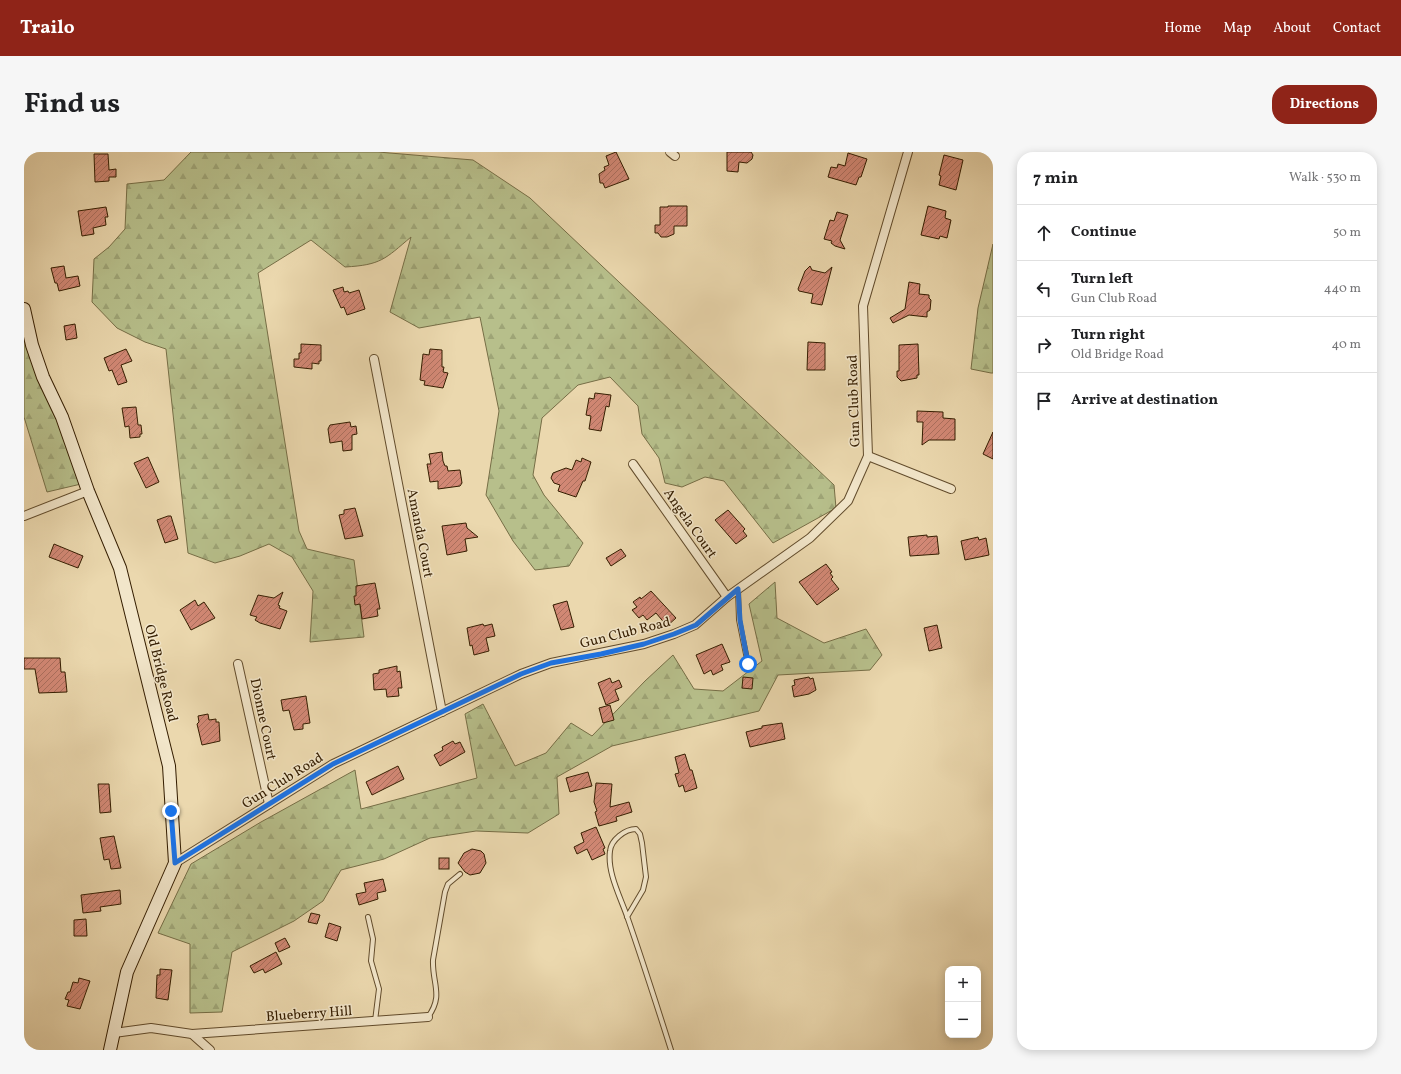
<!DOCTYPE html>
<html lang="en">
<head>
<meta charset="utf-8">
<style>
  body { margin:0; font-family:Vollkorn,serif; background:#f6f6f6; color:#202124 }
  .controls { position:absolute; right:12px; bottom:12px; display:grid; overflow:hidden; border-radius:8px; box-shadow:0 2px 10px #0003 }
  .controls button { width:36px; height:36px; display:grid; place-items:center; padding:0; border:0; border-bottom:1px solid #e0e0e0; background:#fff; color:#202124; font:20px sans-serif }
  .stop { position:absolute; width:12px; height:12px; margin:-9px; border:3px solid #1a73e8; border-radius:50%; background:#fff }
  .stop.end { background:#1a73e8; border-color:#fff; box-shadow:0 1px 4px #0008 }
  .list { margin:0; padding:0; list-style:none }
  h2 { display:flex; justify-content:space-between; align-items:center; height:52px; margin:0; padding:0 16px; font-size:17px }
  h2 small { font-size:13px; font-weight:400; color:#757577 }
  .list li { display:grid; grid-template-columns:26px 1fr auto; gap:12px; align-items:center; box-sizing:border-box; height:56px; padding:0 16px; border-top:1px solid #e0e0e0 }
  .list b { display:block; font-size:15px; white-space:nowrap }
  .list p { margin:0; font-size:13px; white-space:nowrap; color:#757577 }
  .list em { font-size:13px; font-style:normal; color:#757577 }
  .icon { flex:none; width:22px; height:22px; fill:none; stroke:currentColor; stroke-width:2; stroke-linecap:round; stroke-linejoin:round }
  .map { position:relative; flex:none; width:969px; height:898px; overflow:hidden; border-radius:16px }
  header { display:flex; align-items:center; gap:24px; box-sizing:border-box; height:56px; padding:0 20px; background:#8f2418; color:#fff }
  header strong { font-size:19px }
  nav { display:flex; gap:22px; margin-inline-start:auto; font-size:14px }
  .intro { display:flex; align-items:center; justify-content:space-between; box-sizing:border-box; height:96px; padding:0 24px }
  h1 { margin:0; font-size:28px }
  .button { padding:10px 18px; border-radius:16px; background:#8f2418; color:#fff; font-size:14px; font-weight:700 }
  main { display:flex; gap:24px; padding:0 24px }
  aside { flex:1; background:#fff; border-radius:16px; box-shadow:0 2px 10px #0003 }
  .map>svg:first-child { display:block }
  .forest { fill:url(#forest-firs); stroke:#766e46 }
  .building { fill:url(#building-hatch); stroke:#341d00 }
  .lines { fill:none; stroke-linecap:round; stroke-linejoin:round }
  .lane-casing { stroke:#624c2c; stroke-width:6 }
  .street-casing { stroke:#624c2c; stroke-width:10 }
  .secondary-casing { stroke:#341d00; stroke-width:14 }
  .lane { stroke:#f2e6ca; stroke-width:4 }
  .street { stroke:#f2e6ca; stroke-width:8 }
  .secondary { stroke:#f2e6ca; stroke-width:12 }
  .route { stroke:#1a73e8; stroke-width:5 }
  .labels { text-anchor:middle; stroke-width:3; stroke-linejoin:round; paint-order:stroke }
  .street-label { font-size:14px; fill:#341d00; stroke:#f2e6ca }
</style>
</head>
<body>
<header>
<strong>Trailo</strong>
<nav><a>Home</a><a>Map</a><a>About</a><a>Contact</a></nav>
</header>
<div class="intro"><h1>Find us</h1><a class="button">Directions</a></div>
<main>
<div class="map">
<svg width="969" height="898" viewBox="0 0 969 898">
  <defs>
    <pattern id="forest-firs" width="22" height="20" patternUnits="userSpaceOnUse"><rect width="22" height="20" fill="#b7bf8b"/><path d="M5 1l3.5 6h-7zM16 11l3.5 6h-7z" fill="#9ea476"/></pattern>
    <pattern id="building-hatch" width="6" height="6" patternUnits="userSpaceOnUse"><rect width="6" height="6" fill="#d28875"/><path d="M-1 1l2-2M0 6l6-6M5 7l2-2" fill="none" stroke="#ab6f5e"/></pattern>
  </defs>
  <rect width="100%" height="100%" fill="#ebd8ae"/>
  <filter id="stains"><feTurbulence type="fractalNoise" baseFrequency=".005" numOctaves="4"/><feColorMatrix values="0 0 0 0 .2 0 0 0 0 .09 0 0 0 0 .02 0 0 0 .5 -.17"/></filter>
  <radialGradient id="worn" r=".72"><stop offset=".6" stop-color="#630" stop-opacity="0"/><stop offset="1" stop-color="#630" stop-opacity=".3"/></radialGradient>
  <g class="forest">
    <path d="M167,0H354L449,8L506,46L810,333L812,356L749,391L700,329L681,325L658,335L641,331L635,306L618,282L614,254L586,225L554,233L518,266L509,323L520,343L559,391L545,414L511,418L489,389L462,343L475,259L456,165L395,176L366,160L387,85C361,107 357,113 321,115L287,88L234,121L275,379L283,397L330,408L340,485L286,490L289,439L268,405L245,392L216,404L191,411L164,401L142,197L121,190L93,176L68,150L70,107L85,95L101,77L103,32L140,28Z"/>
    <polygon points="969,92 969,221 967,221 947,217 954,156"/>
    <polygon points="0,181 1,190 32,262 57,332 23,340 0,265"/>
    <polygon points="751,430 753,466 800,491 842,477 858,503 846,518 754,523 735,559 588,594 533,625 535,662 504,681 452,679 406,686 360,707 317,718 299,749 270,769 208,800 198,860 166,861 166,792 134,781 167,712 237,670 331,618 337,657 453,626 441,562 459,552 491,614 522,601 547,571 568,584 621,529 649,503 670,537 699,539 738,509 725,452"/>
  </g>
  <g class="building">
    <polygon points="592,0 605,27 581,36 579,31 576,31 575,22 581,18 580,15 585,13 582,4"/>
    <polygon points="703,0 727,0 729,3 728,7 723,11 715,10 714,20 703,19"/>
    <polygon points="824,1 843,7 837,25 835,25 832,33 804,25 807,15 813,16 814,12 821,14"/>
    <polygon points="70,2 84,2 85,18 92,17 92,25 85,25 85,29 71,30"/>
    <polygon points="920,3 939,8 932,38 915,33 917,24 915,23"/>
    <polygon points="644,54 663,54 663,74 650,74 650,82 643,85 637,85 634,81 631,81 631,73 636,73 636,55 644,55"/>
    <polygon points="904,54 922,59 921,66 927,68 923,86 916,84 915,87 897,83"/>
    <polygon points="82,55 84,65 81,65 82,73 69,76 70,82 58,84 54,59"/>
    <polygon points="813,60 824,63 816,88 821,97 811,94 807,91 808,89 800,87 806,68 810,69"/>
    <polygon points="40,114 42,126 54,124 56,134 35,139 33,131 31,131 27,116"/>
    <polygon points="786,114 788,118 801,121 808,115 798,153 787,151 789,142 775,139 774,137 781,119"/>
    <polygon points="885,130 896,132 895,142 905,143 905,146 907,148 906,158 903,160 903,165 885,163 869,171 866,166 881,157"/>
    <polygon points="319,135 320,140 324,139 325,141 335,138 341,157 323,163 320,155 317,156 309,138"/>
    <polygon points="51,172 53,186 42,188 40,174"/>
    <polygon points="784,190 801,191 801,218 783,218"/>
    <polygon points="277,192 297,193 297,209 295,209 295,212 288,211 288,217 270,215 270,207 275,207 275,201 277,201"/>
    <polygon points="894,192 895,223 893,223 893,226 877,229 873,225 873,219 875,219 875,193"/>
    <polygon points="102,197 108,209 97,213 103,230 94,233 88,218 85,219 80,206"/>
    <polygon points="406,197 418,198 418,215 420,215 419,220 424,221 419,236 400,233 401,229 396,228 399,202 405,203"/>
    <polygon points="571,241 587,243 585,255 582,254 577,279 565,277 567,264 562,263 565,246 570,247"/>
    <polygon points="112,255 114,273 117,273 118,282 116,282 116,285 106,286 105,274 101,275 98,256"/>
    <polygon points="893,259 919,260 919,266 931,267 931,288 905,288 898,293 899,270 893,270"/>
    <polygon points="326,270 327,275 332,274 333,282 328,283 328,298 319,299 318,289 306,291 304,277 306,273"/>
    <polygon points="969,280 969,307 959,302"/>
    <polygon points="418,300 419,309 421,314 423,314 424,319 436,318 438,331 436,334 414,337 414,329 406,330 403,312 407,312 405,302"/>
    <polygon points="124,305 135,330 122,336 110,311"/>
    <polygon points="558,306 567,310 561,329 559,329 552,345 534,339 536,333 530,331 527,326 529,321 542,316 548,318 552,308 557,310"/>
    <polygon points="331,356 339,384 321,387 315,363 320,362 320,358"/>
    <polygon points="704,358 721,377 719,379 723,384 712,392 691,368"/>
    <polygon points="144,364 147,364 154,387 141,391 133,368"/>
    <polygon points="442,371 443,376 454,385 441,387 443,399 423,403 418,374"/>
    <polygon points="903,383 903,385 913,384 915,402 886,404 884,385"/>
    <polygon points="954,385 955,388 962,386 965,403 941,408 937,389"/>
    <polygon points="30,392 59,404 54,416 25,405"/>
    <polygon points="597,397 602,404 587,414 582,406"/>
    <polygon points="802,412 808,420 806,421 809,425 807,427 815,437 793,453 775,430"/>
    <polygon points="351,431 356,457 353,457 354,464 338,467 336,452 331,453 330,444 332,444 332,434"/>
    <polygon points="627,439 652,466 643,474 632,461 623,468 619,463 615,466 608,458 613,455 609,450 616,445 617,447"/>
    <polygon points="259,440 254,453 256,454 255,456 263,459 256,477 236,471 231,468 233,465 226,463 234,443 250,446"/>
    <polygon points="171,448 174,454 180,450 191,466 167,478 156,458"/>
    <polygon points="543,449 550,475 537,478 529,453"/>
    <polygon points="459,472 460,474 468,472 471,484 462,486 465,499 450,503 448,493 446,494 443,476"/>
    <polygon points="913,473 918,496 905,499 900,476"/>
    <polygon points="698,492 706,510 697,513 699,518 689,523 687,518 680,522 672,503"/>
    <polygon points="0,506 36,506 37,520 41,520 43,540 15,541 11,517 0,517"/>
    <polygon points="373,514 373,520 376,519 378,536 374,536 375,544 363,545 362,537 350,538 349,522 355,521 355,518"/>
    <polygon points="719,525 729,526 728,537 718,536"/>
    <polygon points="785,525 786,527 789,526 792,538 785,542 770,545 768,534 771,533 770,528"/>
    <polygon points="586,526 588,531 595,528 598,535 591,538 595,548 582,553 574,531"/>
    <polygon points="282,544 286,571 279,572 279,577 270,578 265,558 259,559 257,548"/>
    <polygon points="586,553 590,568 579,571 575,556"/>
    <polygon points="184,562 185,568 192,567 192,570 195,570 196,589 178,593 173,572 175,570 174,564"/>
    <polygon points="758,571 761,587 726,595 722,580 738,576 738,574"/>
    <polygon points="429,589 431,592 436,590 441,600 416,614 410,603 419,598 418,595"/>
    <polygon points="661,602 666,618 668,618 673,636 661,640 659,633 655,635 651,622 655,621 651,605"/>
    <polygon points="374,614 380,627 348,643 342,630"/>
    <polygon points="564,620 568,634 546,640 542,626"/>
    <polygon points="572,631 588,632 586,655 605,650 608,660 592,665 593,669 575,674 571,660 573,659 570,650"/>
    <polygon points="74,632 85,632 87,660 76,661"/>
    <polygon points="572,675 581,696 579,697 581,702 568,708 563,697 553,702 550,695 560,690 557,681"/>
    <polygon points="90,684 97,716 87,717 85,707 80,708 76,686"/>
    <polygon points="448,697 457,699 460,702 462,711 456,721 446,723 441,720 434,711 440,701"/>
    <rect x="415" y="706" width="10" height="11"/>
    <polygon points="359,727 362,739 353,741 354,747 335,753 332,742 342,740 340,731"/>
    <polygon points="96,738 97,752 76,755 77,759 59,761 57,743"/>
    <polygon points="287,761 296,763 293,772 284,770"/>
    <polygon points="62,767 63,784 50,784 50,768"/>
    <polygon points="305,771 317,775 313,789 301,785"/>
    <polygon points="261,786 266,795 255,800 251,791"/>
    <polygon points="252,800 258,812 241,821 239,817 230,821 226,814"/>
    <polygon points="136,817 148,818 144,848 132,846 133,823 136,823"/>
    <polygon points="55,826 66,829 56,857 43,854 45,848 41,847 44,840 46,840 49,830 54,831"/>
  </g>
  <g class="lines">
    <g class="lane-casing">
      <g id="lane">
        <polyline points="714,438 715,468 724,512"/>
        <polyline points="344,765 349,787 347,809 355,837 351,869"/>
        <path d="M603,765L619,738L622,725L618,691L616,682L612,677C601,677 587,688 586,699C583,721 597,746 604,767C619,810 633,854 647,898"/>
        <path d="M404,865C420,843 408,832 409,808L421,740L424,732L436,722"/>
      </g>
    </g>
    <g class="street-casing">
      <g id="street">
        <polyline points="646,0 651,4"/>
        <polyline points="350,207 418,560"/>
        <polyline points="844,304 927,337"/>
        <polyline points="609,312 703,445"/>
        <polyline points="0,364 64,339"/>
        <polyline points="214,512 245,652"/>
        <polyline points="151,711 309,612 497,522 527,511 620,492 650,482 671,473 703,445 786,386 824,349 844,304 839,154 884,0"/>
        <polyline points="90,881 127,876 168,882 186,898"/>
        <polyline points="168,882 404,865"/>
      </g>
    </g>
    <g class="secondary-casing">
      <polyline id="secondary" points="0,157 8,193 19,225 38,265 64,339 96,416 145,614 151,711 103,820 86,898"/>
    </g>
    <use href="#lane" class="lane"/>
    <use href="#street" class="street"/>
    <use href="#secondary" class="secondary"/>
  </g>
  <g class="lines">
    <polyline class="route" points="147,659 151,711 309,612 497,522 527,511 577,502 620,492 650,482 672,473 714,437 716,468 724,512"/>
  </g>
  <g class="labels">
    <g class="street-label">
      <text transform="translate(829 249) rotate(-92)" y="5">Gun Club Road</text>
      <text transform="translate(667 371) rotate(55)" y="5">Angela Court</text>
      <text transform="translate(397 381) rotate(79)" y="5">Amanda Court</text>
      <text transform="translate(601 480) rotate(-14)" y="5">Gun Club Road</text>
      <text transform="translate(138 521) rotate(76)" y="5">Old Bridge Road</text>
      <text transform="translate(240 567) rotate(78)" y="5">Dionne Court</text>
      <text transform="translate(258 628) rotate(-32)" y="5">Gun Club Road</text>
      <text transform="translate(285 861) rotate(-4)" y="5">Blueberry Hill</text>
    </g>
  </g>
  <rect width="100%" height="100%" filter="url(#stains)"/>
  <rect width="100%" height="100%" fill="url(#worn)"/>
</svg>
<div class="controls">
<button>+</button>
<button>−</button>
</div>
<div class="stop" style="left:724px;top:512px"></div>
<div class="stop end" style="left:147px;top:659px"></div>
</div>
<aside>
<h2>7 min<small>Walk · 530 m</small></h2>
<ul class="list">
<li><svg class="icon" aria-label="ahead" viewBox="0 0 24 24"><path d="M12 20V5M6 11l6-6 6 6"/></svg><div><b>Continue</b></div><em>50 m</em></li>
<li><svg class="icon" aria-label="left" viewBox="0 0 24 24"><path d="M17 20v-9H6M10 6l-5 5 5 5"/></svg><div><b>Turn left</b><p>Gun Club Road</p></div><em>440 m</em></li>
<li><svg class="icon" aria-label="right" viewBox="0 0 24 24"><path d="M7 20v-9h11M14 6l5 5-5 5"/></svg><div><b>Turn right</b><p>Old Bridge Road</p></div><em>40 m</em></li>
<li><svg class="icon" aria-label="arrive" viewBox="0 0 24 24"><path d="M6 21V4h12l-3 4 3 4H6"/></svg><div><b>Arrive at destination</b></div></li>
</ul>
</aside>
</main>
</body>
</html>
